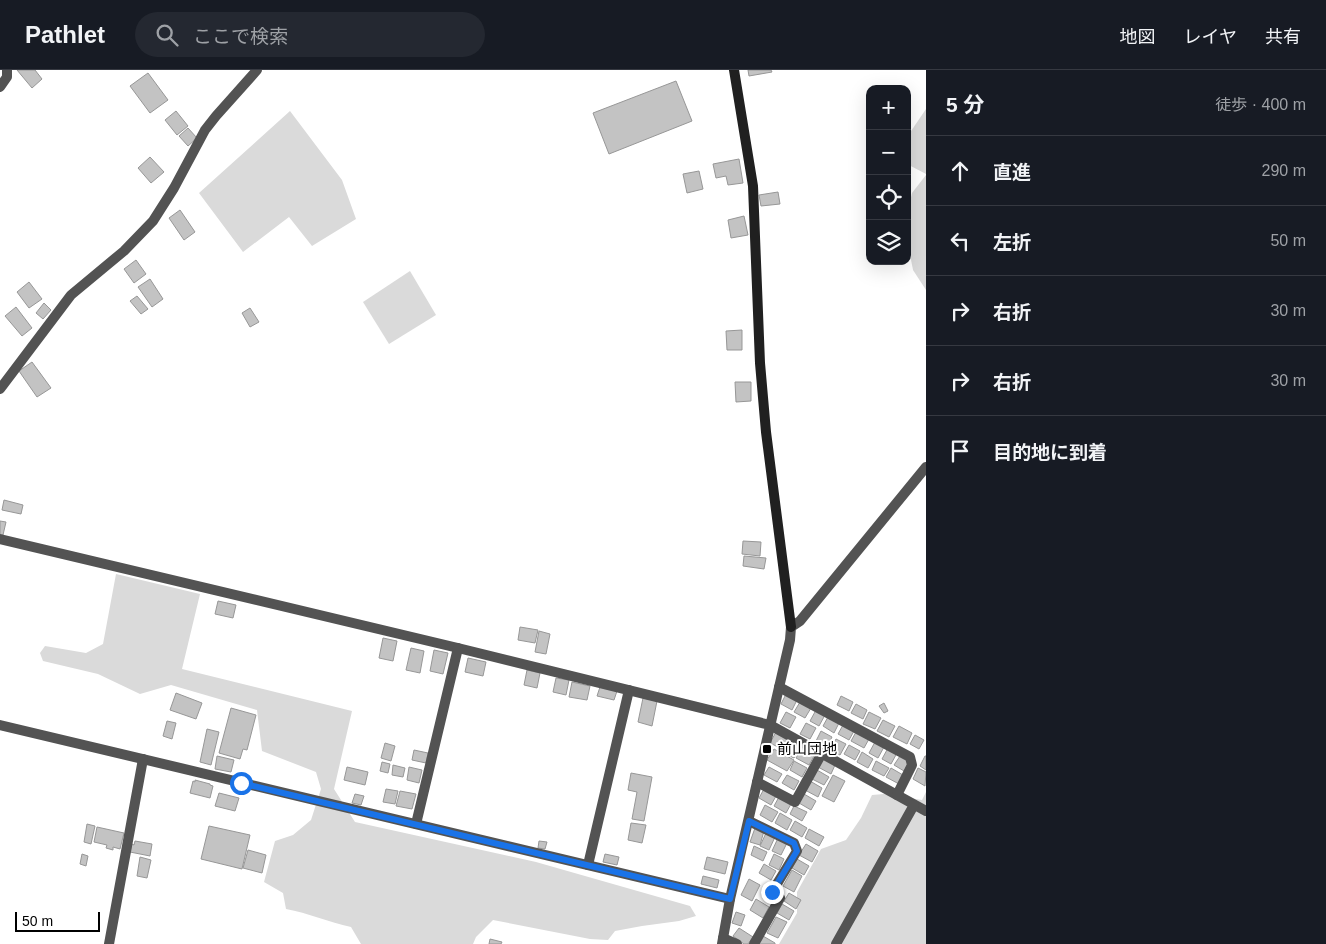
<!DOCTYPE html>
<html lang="ja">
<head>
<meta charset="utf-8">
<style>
  body { margin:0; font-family:Arial,"Noto Sans JP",sans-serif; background:#242831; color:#f1f3f6 }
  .controls { position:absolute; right:15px; top:15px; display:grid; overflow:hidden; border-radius:10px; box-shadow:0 5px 20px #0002 }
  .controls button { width:45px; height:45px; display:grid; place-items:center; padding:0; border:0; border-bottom:1px solid #363941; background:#171b24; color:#f1f3f6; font:25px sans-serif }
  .scale { position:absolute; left:15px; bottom:12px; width:85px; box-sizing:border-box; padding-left:5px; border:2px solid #000; border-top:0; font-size:14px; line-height:18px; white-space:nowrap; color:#000; -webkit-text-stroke:4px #fff; paint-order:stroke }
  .stop { position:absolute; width:15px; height:15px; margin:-11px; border:4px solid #1a73e8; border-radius:50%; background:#fff }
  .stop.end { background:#1a73e8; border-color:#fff; box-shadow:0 1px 5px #0008 }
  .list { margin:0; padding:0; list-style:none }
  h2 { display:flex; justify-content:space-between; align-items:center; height:65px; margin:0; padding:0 20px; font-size:21px }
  h2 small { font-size:16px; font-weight:400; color:#9ea1a6 }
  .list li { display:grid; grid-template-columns:32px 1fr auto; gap:15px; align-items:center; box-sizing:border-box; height:70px; padding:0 20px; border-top:1px solid #363941 }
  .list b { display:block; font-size:19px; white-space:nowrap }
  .list em { font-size:16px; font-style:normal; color:#9ea1a6 }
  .icon { flex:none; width:28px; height:28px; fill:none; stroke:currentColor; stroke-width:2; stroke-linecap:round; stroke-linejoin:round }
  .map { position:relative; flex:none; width:926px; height:874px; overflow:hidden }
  header { display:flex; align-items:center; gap:30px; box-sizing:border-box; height:70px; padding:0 25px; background:#171b24; border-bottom:1px solid #363941 }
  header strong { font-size:24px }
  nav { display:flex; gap:28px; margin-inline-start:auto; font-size:18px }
  .search { width:350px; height:45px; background:#242831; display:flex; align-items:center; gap:12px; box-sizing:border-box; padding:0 18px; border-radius:28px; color:#9ea1a6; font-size:19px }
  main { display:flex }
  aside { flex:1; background:#171b24 }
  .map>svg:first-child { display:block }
  .green { fill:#dadada }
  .building { fill:#c3c3c3; stroke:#979797 }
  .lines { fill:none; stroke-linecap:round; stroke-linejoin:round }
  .street { stroke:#535353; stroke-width:10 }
  .secondary { stroke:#202020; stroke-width:10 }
  .route { stroke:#1a73e8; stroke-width:6 }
  .poi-dot { fill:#000; stroke:#fff; stroke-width:2 }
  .labels { text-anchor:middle; stroke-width:4; stroke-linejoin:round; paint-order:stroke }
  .poi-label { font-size:15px; fill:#000; stroke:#fff; text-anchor:start }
</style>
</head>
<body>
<header>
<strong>Pathlet</strong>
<div class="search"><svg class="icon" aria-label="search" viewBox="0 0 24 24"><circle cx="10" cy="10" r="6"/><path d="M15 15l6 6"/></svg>ここで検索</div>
<nav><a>地図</a><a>レイヤ</a><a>共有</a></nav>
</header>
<main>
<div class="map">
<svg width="926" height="874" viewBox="0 0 926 874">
  <rect width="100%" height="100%" fill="#fff"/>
  <g class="green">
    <polygon points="926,39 926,104 907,94 907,67"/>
    <polygon points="290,41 342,110 356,149 312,176 289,147 243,182 199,123"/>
    <polygon points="926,105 926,220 913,200 907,169 907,144 912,123"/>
    <polygon points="410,201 436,245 389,274 363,232"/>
    <path d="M116,504L200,524L182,599L352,641L334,719L355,752L536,792L690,836L696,846L679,851L642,856L615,861L608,870L590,869L493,850L476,867L473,874H361L351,857C329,852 308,843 286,839L283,823L264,812L275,771L293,765L311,750L321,719L316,702L262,681L257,640L171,615L140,624L98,604L43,591L40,583L45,576L86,583L103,574Z"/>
    <polygon points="926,722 926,874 779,874 797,843 797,822 821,779 846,770 861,748 872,725 884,724 922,730"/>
  </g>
  <g class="building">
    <polygon points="17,0 35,0 42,9 32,18"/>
    <polygon points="748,0 771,0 772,2 749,6"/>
    <polygon points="148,3 168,30 150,43 130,16"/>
    <polygon points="676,11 692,51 609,84 593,43"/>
    <polygon points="176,41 188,56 177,65 165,50"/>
    <polygon points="188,58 197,68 188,76 179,66"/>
    <polygon points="150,87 164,102 151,113 138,98"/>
    <polygon points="739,89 743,113 728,115 726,106 716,108 713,94"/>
    <polygon points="699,101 703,119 687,123 683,104"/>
    <polygon points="778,122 780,134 761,136 759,125"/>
    <polygon points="180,140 195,162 184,170 169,148"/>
    <polygon points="744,146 748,165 731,168 728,150"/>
    <polygon points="136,190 146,204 134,213 124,199"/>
    <polygon points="150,209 163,229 152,237 138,217"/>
    <polygon points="29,212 42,229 29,238 17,222"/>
    <polygon points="137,226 148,239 141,244 130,231"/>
    <polygon points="44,233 51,240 43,249 36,243"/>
    <polygon points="16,237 32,258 22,266 5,246"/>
    <polygon points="250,238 259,252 250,257 242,243"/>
    <polygon points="742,260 742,280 727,280 726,261"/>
    <polygon points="32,292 51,318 37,327 19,301"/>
    <polygon points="735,312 751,312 751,331 736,332"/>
    <polygon points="4,430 23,435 21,444 2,440"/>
    <polygon points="0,451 6,452 3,465 0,465"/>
    <polygon points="743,471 761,472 760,486 742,484"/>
    <polygon points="744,486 766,488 764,499 743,496"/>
    <polygon points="218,531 236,535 233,548 215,544"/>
    <polygon points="520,557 538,560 535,573 518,570"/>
    <polygon points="539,561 550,564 546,584 535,582"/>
    <polygon points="383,568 397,571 393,591 379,588"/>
    <polygon points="411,578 424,581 420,603 406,600"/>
    <polygon points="434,580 448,583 443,604 430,601"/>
    <polygon points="468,588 486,592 483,606 465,602"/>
    <polygon points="527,600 540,603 537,618 524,615"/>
    <polygon points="556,608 569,610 566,625 553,622"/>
    <polygon points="572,612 590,616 587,630 569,627"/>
    <polygon points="600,617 617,621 614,630 597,626"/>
    <polygon points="176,623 202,633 196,649 170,640"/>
    <polygon points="786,624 797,630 792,640 781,634"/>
    <polygon points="841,626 853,632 849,641 837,635"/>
    <polygon points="643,628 657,631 652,656 638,652"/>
    <polygon points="800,632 811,638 805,648 794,642"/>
    <polygon points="884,633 888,641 884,643 879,636"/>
    <polygon points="856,634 867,640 863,649 851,643"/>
    <polygon points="231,638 256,645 247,680 243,679 240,689 219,683"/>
    <polygon points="816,640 825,645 819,656 810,651"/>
    <polygon points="786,642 796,647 790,658 780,653"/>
    <polygon points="869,642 881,648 875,659 863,654"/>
    <polygon points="828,647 839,653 834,663 823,656"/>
    <polygon points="883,650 895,656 889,667 877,661"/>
    <polygon points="167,651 176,653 172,669 163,666"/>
    <polygon points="806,653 816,658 810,669 800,664"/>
    <polygon points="843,655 854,661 849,670 838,664"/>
    <polygon points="899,656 912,663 907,674 893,667"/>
    <polygon points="207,659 219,662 211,695 200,692"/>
    <polygon points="821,661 832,667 827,677 816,671"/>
    <polygon points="776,662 788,668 782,679 770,673"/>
    <polygon points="856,662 869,669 864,678 851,671"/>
    <polygon points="915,665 924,670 919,679 910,674"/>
    <polygon points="836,669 846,674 840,685 830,680"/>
    <polygon points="792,671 801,675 794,688 785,684"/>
    <polygon points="875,672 884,677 878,688 869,683"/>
    <polygon points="385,673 395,676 391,691 381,688"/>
    <polygon points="849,675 860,681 855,690 844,684"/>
    <polygon points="888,678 897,683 891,694 882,689"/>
    <polygon points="774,679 794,690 787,701 767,690"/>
    <polygon points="801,679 814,686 809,695 796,688"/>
    <polygon points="414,680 428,683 426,693 412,690"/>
    <polygon points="862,682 873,689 868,698 857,692"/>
    <polygon points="217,686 234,690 231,702 215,699"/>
    <polygon points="900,686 910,691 904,701 894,695"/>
    <polygon points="925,686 926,686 926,700 920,696"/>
    <polygon points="823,688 835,695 831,704 818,697"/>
    <polygon points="794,691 807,698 802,707 790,700"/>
    <polygon points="876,691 889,698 884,706 872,700"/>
    <polygon points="382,692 390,694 388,703 380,701"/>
    <polygon points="393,695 405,698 403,707 392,705"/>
    <polygon points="347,697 368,702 365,715 344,710"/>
    <polygon points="409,697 422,700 419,713 407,710"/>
    <polygon points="769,697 782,704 777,712 764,705"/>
    <polygon points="891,698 903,705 899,714 886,707"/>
    <polygon points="918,698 926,702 925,716 913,709"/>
    <polygon points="817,700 829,707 824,715 812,709"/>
    <polygon points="631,703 652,707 644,751 632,749 637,722 628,720"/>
    <polygon points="787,705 799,711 794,720 782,713"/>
    <polygon points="833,705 845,711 834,732 822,726"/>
    <polygon points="195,710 210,714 210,715 213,716 210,728 190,723 193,711 195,712"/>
    <polygon points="810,711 822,718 818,727 805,720"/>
    <polygon points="386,719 398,721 395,734 383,732"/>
    <polygon points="764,719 776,726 771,735 759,728"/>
    <polygon points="400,721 416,724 412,739 396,736"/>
    <polygon points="219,723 239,728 235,741 215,736"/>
    <polygon points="355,724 364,726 361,735 352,733"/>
    <polygon points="804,724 816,731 811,740 799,733"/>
    <polygon points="779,727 791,734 786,743 774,736"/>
    <polygon points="765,735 778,742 772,752 760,745"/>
    <polygon points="794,736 807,742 802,751 790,744"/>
    <polygon points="780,743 792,750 787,760 775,753"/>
    <polygon points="795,751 807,758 802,767 790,760"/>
    <polygon points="631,753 646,755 642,773 628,770"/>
    <polygon points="87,754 95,756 91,774 84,772"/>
    <polygon points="209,756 250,765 242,799 201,789"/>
    <polygon points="97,757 124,763 120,779 113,777 113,780 106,778 107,775 94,772"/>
    <polygon points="755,758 764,761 760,775 750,772"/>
    <polygon points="809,759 824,767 819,776 805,768"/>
    <polygon points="766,763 775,767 769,780 760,776"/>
    <polygon points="778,768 787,773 781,785 772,781"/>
    <polygon points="135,771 152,774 150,786 130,782 132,774 134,775"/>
    <polygon points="539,771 547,772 545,779 538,778"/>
    <polygon points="806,774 818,781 812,792 799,785"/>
    <polygon points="754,776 767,782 763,791 751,785"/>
    <polygon points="248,780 266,785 262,803 243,798"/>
    <polygon points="82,784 88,786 86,796 80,794"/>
    <polygon points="605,784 619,787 617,795 603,792"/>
    <polygon points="774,784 784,789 779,800 769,795"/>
    <polygon points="140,787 151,790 147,808 137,806"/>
    <polygon points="707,787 728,792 725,804 704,799"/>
    <polygon points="797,789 809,796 804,805 792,798"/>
    <polygon points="764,794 776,801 771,810 759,803"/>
    <polygon points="792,800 802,806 794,822 783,816"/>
    <polygon points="703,806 719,810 717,818 701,814"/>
    <polygon points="749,809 760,815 752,831 741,825"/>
    <polygon points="789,823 801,830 796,839 784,831"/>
    <polygon points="756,829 769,837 763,848 750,840"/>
    <polygon points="782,834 794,841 789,850 777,843"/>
    <polygon points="736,842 745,845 741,856 732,853"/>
    <polygon points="776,847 787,852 778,868 767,863"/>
    <polygon points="739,858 753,867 748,874 744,874 733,866"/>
    <polygon points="763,866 775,873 775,874 758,874"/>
    <polygon points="490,869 502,872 501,874 489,874"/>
  </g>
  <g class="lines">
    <g class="street">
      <polyline points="0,17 7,7 7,0"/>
      <polyline points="0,319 71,225 124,181 153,151 174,118 205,60 216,46 257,0"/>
      <polyline points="0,469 458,578 770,655 926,741"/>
      <polyline points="779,617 910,687 912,695 897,725"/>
      <polyline points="0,655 730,829"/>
      <polyline points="757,712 795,732 822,683"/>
      <polyline points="749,751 794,773 797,781 772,822 780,828 754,874"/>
      <polyline points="416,754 458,578"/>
      <polyline points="588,795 629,620"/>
      <polyline points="723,868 737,874"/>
      <polyline points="109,874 143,689"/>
      <polyline points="722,874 730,829 790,570 791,557 800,551 926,397"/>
      <polyline points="836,874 914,735"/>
    </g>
    <polyline class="secondary" points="734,0 753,116 760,293 766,362 791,557"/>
  </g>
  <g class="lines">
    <polyline class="route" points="241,713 730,829 749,751 794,773 797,781 772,822"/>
  </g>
  <rect class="poi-dot" x="762" y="674" width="10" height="10" rx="2.5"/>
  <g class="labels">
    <g class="poi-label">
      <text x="777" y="684">前山団地</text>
    </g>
  </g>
</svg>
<div class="controls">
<button>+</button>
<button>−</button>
<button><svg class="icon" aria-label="locate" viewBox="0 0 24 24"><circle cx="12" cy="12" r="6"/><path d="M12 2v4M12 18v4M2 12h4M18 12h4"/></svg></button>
<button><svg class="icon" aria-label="layers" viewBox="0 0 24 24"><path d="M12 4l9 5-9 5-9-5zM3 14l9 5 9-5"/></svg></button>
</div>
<div class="scale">50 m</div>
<div class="stop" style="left:241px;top:713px"></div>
<div class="stop end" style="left:772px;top:822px"></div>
</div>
<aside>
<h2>5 分<small>徒歩 · 400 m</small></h2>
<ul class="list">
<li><svg class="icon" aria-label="ahead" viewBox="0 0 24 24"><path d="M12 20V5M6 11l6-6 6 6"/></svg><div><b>直進</b></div><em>290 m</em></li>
<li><svg class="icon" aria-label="left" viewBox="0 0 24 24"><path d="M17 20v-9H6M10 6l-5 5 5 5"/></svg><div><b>左折</b></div><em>50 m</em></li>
<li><svg class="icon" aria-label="right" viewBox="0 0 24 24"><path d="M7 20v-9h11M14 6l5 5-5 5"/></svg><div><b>右折</b></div><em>30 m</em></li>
<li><svg class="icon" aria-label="right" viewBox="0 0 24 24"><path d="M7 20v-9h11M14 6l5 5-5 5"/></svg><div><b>右折</b></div><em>30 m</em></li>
<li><svg class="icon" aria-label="arrive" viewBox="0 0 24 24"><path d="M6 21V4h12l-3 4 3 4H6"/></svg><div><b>目的地に到着</b></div></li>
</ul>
</aside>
</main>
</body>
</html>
